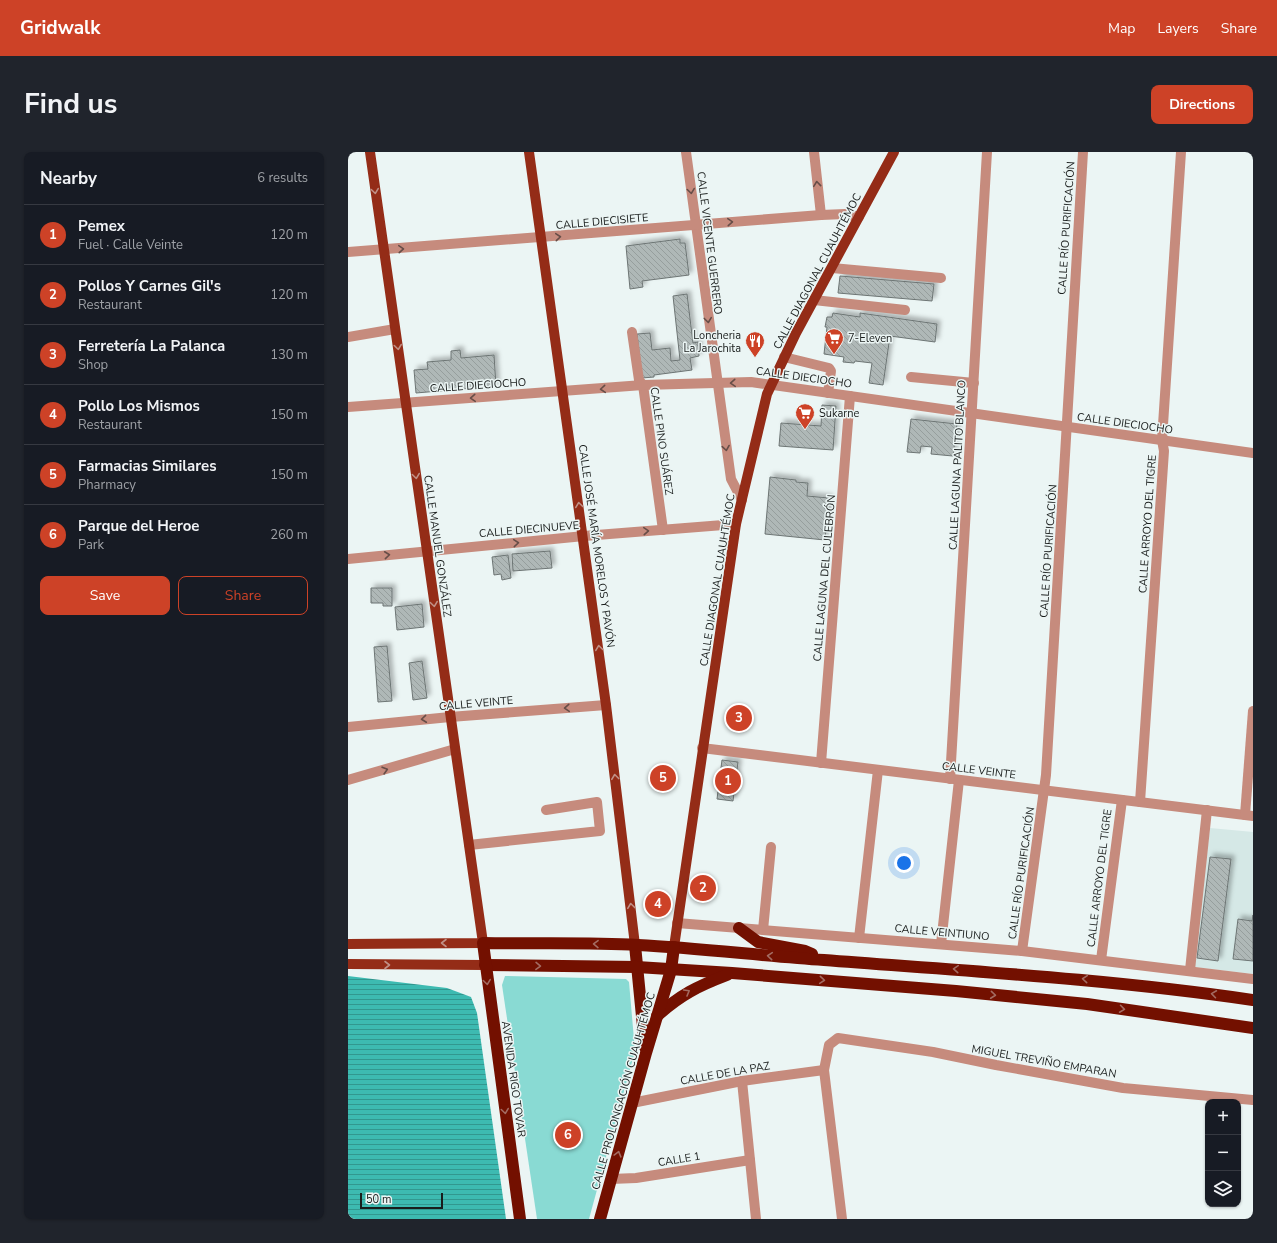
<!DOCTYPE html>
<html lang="en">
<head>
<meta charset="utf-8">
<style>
  body { margin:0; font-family:"Nunito Sans",sans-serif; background:#20242c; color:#f1f3f6 }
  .controls { position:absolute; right:12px; bottom:12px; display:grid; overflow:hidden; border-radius:8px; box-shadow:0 1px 3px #0004 }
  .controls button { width:36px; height:36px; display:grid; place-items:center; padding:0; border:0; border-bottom:1px solid #363941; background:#171b24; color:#f1f3f6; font:20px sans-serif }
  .scale { position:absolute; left:12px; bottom:10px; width:83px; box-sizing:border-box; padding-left:4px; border:2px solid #191d1c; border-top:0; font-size:11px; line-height:14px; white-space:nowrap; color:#191d1c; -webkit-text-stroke:3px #ebf5f4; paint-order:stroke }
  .you { position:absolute; left:556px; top:711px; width:14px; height:14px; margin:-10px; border:3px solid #fff; border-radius:50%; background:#1a73e8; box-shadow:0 0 0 6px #1a73e833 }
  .badge { display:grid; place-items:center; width:26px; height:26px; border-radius:50%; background:#cd4227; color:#fff; font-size:13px; font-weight:700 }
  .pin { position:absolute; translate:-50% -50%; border:2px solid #fff; box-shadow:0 1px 4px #0006 }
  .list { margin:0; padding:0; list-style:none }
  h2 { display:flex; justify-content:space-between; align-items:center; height:52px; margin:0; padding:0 16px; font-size:17px }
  h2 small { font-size:13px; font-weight:400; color:#9ea1a6 }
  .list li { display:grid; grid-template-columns:26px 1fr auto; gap:12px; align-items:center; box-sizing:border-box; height:60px; padding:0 16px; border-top:1px solid #363941 }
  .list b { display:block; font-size:15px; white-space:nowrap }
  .list p { margin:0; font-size:13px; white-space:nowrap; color:#9ea1a6 }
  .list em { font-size:13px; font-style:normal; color:#9ea1a6 }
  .actions { display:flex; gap:8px; padding:12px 16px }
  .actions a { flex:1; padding:9px 0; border:1px solid #cd4227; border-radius:8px; text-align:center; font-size:14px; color:#cd4227 }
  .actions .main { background:#cd4227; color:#fff }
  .icon { flex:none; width:22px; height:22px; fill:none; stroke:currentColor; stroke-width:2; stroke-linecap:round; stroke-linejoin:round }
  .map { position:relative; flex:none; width:905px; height:1067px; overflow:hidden; border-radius:8px }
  header { display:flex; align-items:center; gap:24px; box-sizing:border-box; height:56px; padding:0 20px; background:#cd4227; color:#fff }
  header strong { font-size:19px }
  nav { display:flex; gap:22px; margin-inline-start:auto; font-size:14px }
  .intro { display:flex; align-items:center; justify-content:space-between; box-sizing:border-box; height:96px; padding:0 24px }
  h1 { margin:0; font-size:28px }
  .button { padding:10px 18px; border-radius:8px; background:#cd4227; color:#fff; font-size:14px; font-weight:700 }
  main { display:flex; gap:24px; padding:0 24px }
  aside { flex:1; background:#171b24; border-radius:8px; box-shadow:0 1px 3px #0004 }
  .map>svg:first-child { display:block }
  .built { fill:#d5e8e6 }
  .green { fill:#89dad3 }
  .water { fill:url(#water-rules) }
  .building { fill:url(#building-back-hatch); stroke:#6d7574; filter:url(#shadow) }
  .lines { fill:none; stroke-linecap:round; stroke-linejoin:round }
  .minor { stroke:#c68b7d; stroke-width:10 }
  .major { stroke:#942c17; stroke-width:10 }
  .highway { stroke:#731000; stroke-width:12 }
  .oneway { stroke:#674e48 }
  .oneway2 { stroke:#c09086 }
  .oneway3 { stroke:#a36c62 }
  .labels { text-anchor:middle; stroke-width:3; stroke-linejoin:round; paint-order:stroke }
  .street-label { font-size:11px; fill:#191d1c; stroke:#ebf5f4 }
  .poi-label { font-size:11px; fill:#191d1c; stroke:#ebf5f4; text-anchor:start }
</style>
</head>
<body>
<header>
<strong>Gridwalk</strong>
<nav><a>Map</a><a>Layers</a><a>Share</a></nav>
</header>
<div class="intro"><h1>Find us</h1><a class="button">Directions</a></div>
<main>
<aside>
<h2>Nearby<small>6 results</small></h2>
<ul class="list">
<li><span class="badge">1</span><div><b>Pemex</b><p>Fuel · Calle Veinte</p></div><em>120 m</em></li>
<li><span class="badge">2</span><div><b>Pollos Y Carnes Gil's</b><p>Restaurant</p></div><em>120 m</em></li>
<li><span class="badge">3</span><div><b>Ferretería La Palanca</b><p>Shop</p></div><em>130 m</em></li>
<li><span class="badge">4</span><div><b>Pollo Los Mismos</b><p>Restaurant</p></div><em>150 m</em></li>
<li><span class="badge">5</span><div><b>Farmacias Similares</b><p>Pharmacy</p></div><em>150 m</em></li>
<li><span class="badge">6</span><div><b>Parque del Heroe</b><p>Park</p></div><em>260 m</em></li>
</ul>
<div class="actions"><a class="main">Save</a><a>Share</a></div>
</aside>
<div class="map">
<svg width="905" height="1067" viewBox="0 0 905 1067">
  <defs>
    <pattern id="water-rules" width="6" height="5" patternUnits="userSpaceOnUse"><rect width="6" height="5" fill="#3dbab1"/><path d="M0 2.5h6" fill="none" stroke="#32978f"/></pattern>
    <pattern id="building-back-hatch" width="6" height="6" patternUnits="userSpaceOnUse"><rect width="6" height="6" fill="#afb8b7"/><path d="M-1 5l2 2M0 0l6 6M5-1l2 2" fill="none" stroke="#969e9d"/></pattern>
    <filter id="shadow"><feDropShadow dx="3.5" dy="-3.5" stdDeviation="2" flood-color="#0004"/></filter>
  </defs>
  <rect width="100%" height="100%" fill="#ebf5f4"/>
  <polygon class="built" points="862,676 905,680 905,822 846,815"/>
  <polygon class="green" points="157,824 278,827 281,830 287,899 241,1067 189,1067 154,833"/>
  <polygon class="water" points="0,824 99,836 123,845 129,861 158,1067 0,1067"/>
  <g class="building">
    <polygon points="332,87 332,91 337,91 341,123 294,129 295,135 282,137 278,94"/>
    <polygon points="492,124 586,132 584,149 490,141"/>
    <polygon points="339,142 345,191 350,190 351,204 342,206 344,218 306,223 306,225 294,226 289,182 302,181 304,198 322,196 323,209 332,208 325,144"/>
    <polygon points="485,161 512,165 512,161 589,172 587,190 542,184 535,233 521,231 524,211 507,209 506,211 495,210 496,205 476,202 479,175 477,175 479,165 484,165"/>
    <polygon points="112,198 113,206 146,203 148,234 68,241 66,218 80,217 79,210 103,208 103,199"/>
    <polygon points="474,253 488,254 485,298 431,294 433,271 473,274"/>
    <polygon points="563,267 609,272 605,304 583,302 584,295 573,294 572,301 559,300"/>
    <polygon points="422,325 448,328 448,330 460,331 459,344 481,346 477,388 417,382"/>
    <polygon points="202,399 204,416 165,419 164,402"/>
    <polygon points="160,403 163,426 154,428 153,422 146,423 144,405"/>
    <polygon points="23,436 44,436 44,454 35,454 35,451 23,451"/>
    <polygon points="74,452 76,475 49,478 47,455"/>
    <polygon points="39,494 44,549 30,550 26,495"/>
    <polygon points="74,509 79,546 65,548 61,511"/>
    <polygon points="374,608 390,610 385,649 369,647"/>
    <polygon points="862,705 883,707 870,809 849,806"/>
    <polygon points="905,763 905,809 885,807 890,767 904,769"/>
  </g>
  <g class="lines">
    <g class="minor">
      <polyline points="338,0 383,327 394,348"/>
      <polyline points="466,0 473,63"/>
      <polyline points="0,100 473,63 497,62 511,65"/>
      <polyline points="484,116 593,126"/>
      <polyline points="466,148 557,158"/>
      <polyline points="284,180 291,228 295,233 315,378"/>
      <polyline points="0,185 47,177"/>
      <polyline points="436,205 481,216 483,219 480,241"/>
      <polyline points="563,225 626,231"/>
      <polyline points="0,255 295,233 403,230 905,301"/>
      <polyline points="0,407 236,384 388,372"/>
      <polyline points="0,575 102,565 258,553"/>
      <polyline points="354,596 905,664"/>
      <polyline points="473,611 502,244"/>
      <polyline points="602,627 639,0"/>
      <polyline points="0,628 107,597"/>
      <polyline points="792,650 816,299 814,288 833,0"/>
      <polyline points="897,663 905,559"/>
      <polyline points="121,693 252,679 249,650 198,658"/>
      <polyline points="329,771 674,799 905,827"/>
      <polyline points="415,778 423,695"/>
      <polyline points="511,786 530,618"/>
      <polyline points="593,792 611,628"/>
      <polyline points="674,799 698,623 735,0"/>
      <polyline points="753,808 774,648"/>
      <polyline points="842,818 859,658"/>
      <polyline points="394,929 408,1067"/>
      <polyline points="284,951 394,929 476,918"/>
      <polyline points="263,1027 288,1026 402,1008"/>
      <polyline points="494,1067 476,918 481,893 490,886 585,900 648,913 775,936 905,948"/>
    </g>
    <g class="major">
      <polyline points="181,0 258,553 287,793"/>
      <polyline points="0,792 135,791 22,0"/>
      <polyline points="326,795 388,372 419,242 448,181 546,0"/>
      <polyline points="0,812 137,813"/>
    </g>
    <g class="highway">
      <polyline points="391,776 410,790 457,799 464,802"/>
      <polyline points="287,793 297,895"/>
      <polyline points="137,813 289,815 384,821 608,839 739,852 905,876"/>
      <path d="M309,864C332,843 350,834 379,823"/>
      <path d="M172,1067L135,791C186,792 238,790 290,793C352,796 414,804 476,808C619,819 762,827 905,848"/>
      <polyline points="252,1067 298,901 323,818 326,795"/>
    </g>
  </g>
  <defs><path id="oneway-chevron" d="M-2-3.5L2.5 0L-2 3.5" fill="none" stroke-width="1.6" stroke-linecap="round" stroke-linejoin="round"/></defs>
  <g class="oneway">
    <use href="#oneway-chevron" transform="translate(469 32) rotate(-96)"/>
    <use href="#oneway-chevron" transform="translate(343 39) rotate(82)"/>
    <use href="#oneway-chevron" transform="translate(382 70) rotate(-4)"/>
    <use href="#oneway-chevron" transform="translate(210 85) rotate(-5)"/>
    <use href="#oneway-chevron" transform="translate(53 97) rotate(-4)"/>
    <use href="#oneway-chevron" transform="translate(360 168) rotate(83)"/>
    <use href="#oneway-chevron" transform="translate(385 231) rotate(176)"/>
    <use href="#oneway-chevron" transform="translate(255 237) rotate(175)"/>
    <use href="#oneway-chevron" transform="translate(125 246) rotate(176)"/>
    <use href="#oneway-chevron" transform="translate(378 296) rotate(81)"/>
    <use href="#oneway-chevron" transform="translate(298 379) rotate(-4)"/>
    <use href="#oneway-chevron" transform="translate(168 391) rotate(-5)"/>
    <use href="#oneway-chevron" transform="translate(39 403) rotate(-6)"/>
    <use href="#oneway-chevron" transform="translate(219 556) rotate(176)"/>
    <use href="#oneway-chevron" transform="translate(76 567) rotate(174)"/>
    <use href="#oneway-chevron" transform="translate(37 618) rotate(-16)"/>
  </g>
  <g class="oneway2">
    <use href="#oneway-chevron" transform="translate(27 39) rotate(82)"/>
    <use href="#oneway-chevron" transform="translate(50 195) rotate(82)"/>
    <use href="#oneway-chevron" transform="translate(68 324) rotate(82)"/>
    <use href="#oneway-chevron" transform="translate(231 353) rotate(-98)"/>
    <use href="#oneway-chevron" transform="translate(86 452) rotate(82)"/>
    <use href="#oneway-chevron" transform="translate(251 496) rotate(-98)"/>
    <use href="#oneway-chevron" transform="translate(267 625) rotate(-97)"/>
    <use href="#oneway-chevron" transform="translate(283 754) rotate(-97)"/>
    <use href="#oneway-chevron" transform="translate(96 791) rotate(180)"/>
    <use href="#oneway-chevron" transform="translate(39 813)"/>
  </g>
  <g class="oneway3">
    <use href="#oneway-chevron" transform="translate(248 792) rotate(-179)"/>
    <use href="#oneway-chevron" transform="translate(422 804) rotate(-175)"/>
    <use href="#oneway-chevron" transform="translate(190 814) rotate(1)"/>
    <use href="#oneway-chevron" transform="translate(608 817) rotate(-176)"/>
    <use href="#oneway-chevron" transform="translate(737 827) rotate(-175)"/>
    <use href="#oneway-chevron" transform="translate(474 828) rotate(5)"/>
    <use href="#oneway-chevron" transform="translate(139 830) rotate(82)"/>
    <use href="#oneway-chevron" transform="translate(339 840) rotate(-30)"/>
    <use href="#oneway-chevron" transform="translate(866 842) rotate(-172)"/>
    <use href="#oneway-chevron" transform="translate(645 843) rotate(6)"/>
    <use href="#oneway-chevron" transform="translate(774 857) rotate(8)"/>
    <use href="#oneway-chevron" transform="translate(157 959) rotate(82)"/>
    <use href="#oneway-chevron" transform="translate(270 1002) rotate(-75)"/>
  </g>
  <defs>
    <g id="supermarket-pin" transform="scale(1)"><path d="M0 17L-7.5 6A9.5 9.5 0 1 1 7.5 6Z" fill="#cd4227" stroke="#ebf5f4"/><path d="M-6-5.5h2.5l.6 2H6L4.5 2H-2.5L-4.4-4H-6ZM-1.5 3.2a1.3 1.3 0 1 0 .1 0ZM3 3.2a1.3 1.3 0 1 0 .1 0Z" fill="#fff"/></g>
    <g id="restaurant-pin" transform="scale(1)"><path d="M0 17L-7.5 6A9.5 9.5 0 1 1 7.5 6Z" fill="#cd4227" stroke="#ebf5f4"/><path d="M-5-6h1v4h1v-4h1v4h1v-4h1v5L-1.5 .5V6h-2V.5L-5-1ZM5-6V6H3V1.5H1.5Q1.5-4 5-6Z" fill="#fff"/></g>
  </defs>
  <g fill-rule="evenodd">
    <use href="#supermarket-pin" x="486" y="186"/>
    <use href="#restaurant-pin" x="407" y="189"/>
    <use href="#supermarket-pin" x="457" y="261"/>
  </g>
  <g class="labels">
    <g class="street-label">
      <text transform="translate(254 69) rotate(-5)" y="4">CALLE DIECISIETE</text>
      <text transform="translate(718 76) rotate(-86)" y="4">CALLE RÍO PURIFICACIÓN</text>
      <text transform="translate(362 91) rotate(83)" y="4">CALLE VICENTE GUERRERO</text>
      <text transform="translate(469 119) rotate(-62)" y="4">CALLE DIAGONAL CUAUHTÉMOC</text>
      <text transform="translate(456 225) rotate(8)" y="4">CALLE DIECIOCHO</text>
      <text transform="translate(130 233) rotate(-4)" y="4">CALLE DIECIOCHO</text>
      <text transform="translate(777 271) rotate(8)" y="4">CALLE DIECIOCHO</text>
      <text transform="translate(314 289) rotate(82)" y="4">CALLE PINO SUÁREZ</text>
      <text transform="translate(609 313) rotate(-87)" y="4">CALLE LAGUNA PALITO BLANCO</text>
      <text transform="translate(799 372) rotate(-86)" y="4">CALLE ARROYO DEL TIGRE</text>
      <text transform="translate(181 377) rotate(-5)" y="4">CALLE DIECINUEVE</text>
      <text transform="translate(90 394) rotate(82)" y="4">CALLE MANUEL GONZÁLEZ</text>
      <text transform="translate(249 394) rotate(82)" y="4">CALLE JOSÉ MARÍA MORELOS Y PAVÓN</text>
      <text transform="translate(700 399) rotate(-86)" y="4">CALLE RÍO PURIFICACIÓN</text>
      <text transform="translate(476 426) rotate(-85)" y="4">CALLE LAGUNA DEL CULEBRÓN</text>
      <text transform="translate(369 428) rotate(-81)" y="4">CALLE DIAGONAL CUAUHTÉMOC</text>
      <text transform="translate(128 551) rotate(-5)" y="4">CALLE VEINTE</text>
      <text transform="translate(631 618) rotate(7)" y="4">CALLE VEINTE</text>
      <text transform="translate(673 721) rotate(-82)" y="4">CALLE RÍO PURIFICACIÓN</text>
      <text transform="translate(751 726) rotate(-83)" y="4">CALLE ARROYO DEL TIGRE</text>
      <text transform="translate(594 780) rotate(5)" y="4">CALLE VEINTIUNO</text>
      <text transform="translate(696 909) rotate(10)" y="4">MIGUEL TREVIÑO EMPARAN</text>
      <text transform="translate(377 921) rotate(-10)" y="4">CALLE DE LA PAZ</text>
      <text transform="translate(166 927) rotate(82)" y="4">AVENIDA RIGO TOVAR</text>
      <text transform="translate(275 939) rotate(-74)" y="4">CALLE PROLONGACIÓN CUAUHTÉMOC</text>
      <text transform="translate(331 1007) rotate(-9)" y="4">CALLE 1</text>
    </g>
    <g class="poi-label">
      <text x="393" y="187" text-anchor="end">Loncheria<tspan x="393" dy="13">La Jarochita</tspan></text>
      <text x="500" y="190">7-Eleven</text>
      <text x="471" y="265">Sukarne</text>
    </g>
  </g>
</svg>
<div class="controls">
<button>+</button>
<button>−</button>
<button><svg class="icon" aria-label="layers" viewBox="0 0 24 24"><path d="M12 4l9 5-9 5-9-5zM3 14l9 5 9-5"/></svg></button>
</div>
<div class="scale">50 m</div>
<div class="you"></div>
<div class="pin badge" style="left:380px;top:629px">1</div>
<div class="pin badge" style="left:355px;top:736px">2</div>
<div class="pin badge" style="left:391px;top:566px">3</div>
<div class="pin badge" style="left:310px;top:752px">4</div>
<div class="pin badge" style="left:315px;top:626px">5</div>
<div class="pin badge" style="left:220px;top:983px">6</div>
</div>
</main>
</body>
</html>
